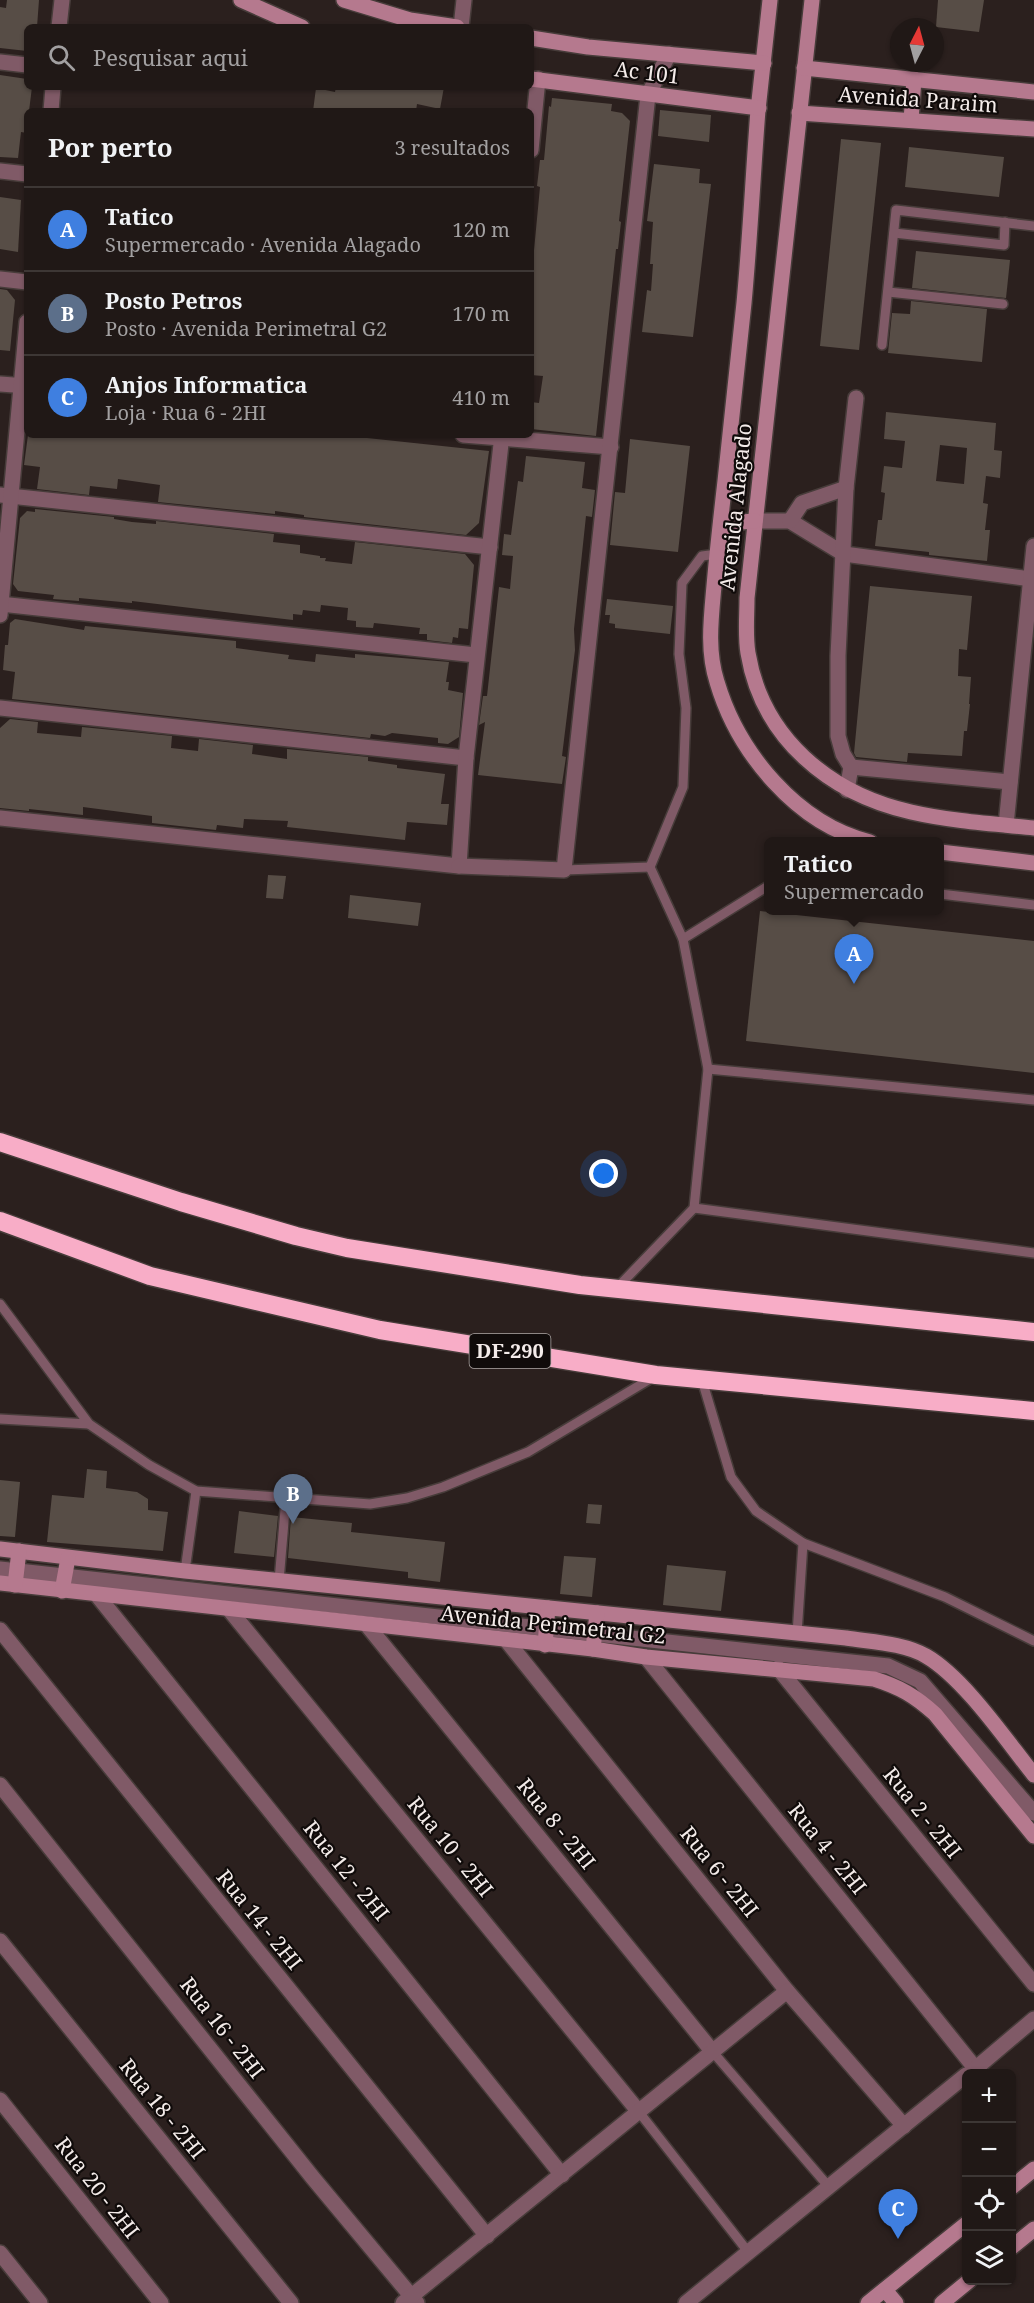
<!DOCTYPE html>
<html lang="pt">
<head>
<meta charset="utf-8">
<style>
  body { margin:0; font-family:"Noto Serif",serif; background:#2d2523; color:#f1f3f6 }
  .controls { position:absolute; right:18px; bottom:18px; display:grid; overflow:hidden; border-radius:9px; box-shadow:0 2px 4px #0004 }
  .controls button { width:54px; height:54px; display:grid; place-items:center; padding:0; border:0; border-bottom:2px solid #3d3735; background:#201816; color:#f1f3f6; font:30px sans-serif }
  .compass { position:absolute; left:890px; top:18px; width:54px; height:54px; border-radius:50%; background:#201816; box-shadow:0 2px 4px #0004; rotate:6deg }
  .you { position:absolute; left:604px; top:1174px; width:21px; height:21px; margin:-15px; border:4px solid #fff; border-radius:50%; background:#1a73e8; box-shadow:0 0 0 9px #1a73e833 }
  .badge { display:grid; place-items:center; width:39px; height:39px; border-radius:50%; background:#0f766e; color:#fff; font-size:20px; font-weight:700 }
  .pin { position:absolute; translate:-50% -50px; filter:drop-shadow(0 2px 3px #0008) }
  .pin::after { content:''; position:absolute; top:32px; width:21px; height:18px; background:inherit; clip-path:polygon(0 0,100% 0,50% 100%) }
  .popup { position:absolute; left:764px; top:837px; width:180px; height:78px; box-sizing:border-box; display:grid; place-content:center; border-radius:9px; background:#201816; filter:drop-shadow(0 2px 4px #0005); font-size:20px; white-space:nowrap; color:#a2a0a1 }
  .popup b { font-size:22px; color:#f1f3f6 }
  .popup::after { content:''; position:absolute; left:50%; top:100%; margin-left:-12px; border:12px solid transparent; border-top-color:#201816 }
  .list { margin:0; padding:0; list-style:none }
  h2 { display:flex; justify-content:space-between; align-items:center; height:78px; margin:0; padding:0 24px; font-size:26px }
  h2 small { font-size:20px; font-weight:400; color:#a2a0a1 }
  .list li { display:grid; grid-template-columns:39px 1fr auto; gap:18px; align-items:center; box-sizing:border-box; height:84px; padding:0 24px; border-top:2px solid #3d3735 }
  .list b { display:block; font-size:22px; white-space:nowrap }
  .list p { margin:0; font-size:20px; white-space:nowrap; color:#a2a0a1 }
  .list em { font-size:20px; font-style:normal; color:#a2a0a1 }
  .icon { flex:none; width:33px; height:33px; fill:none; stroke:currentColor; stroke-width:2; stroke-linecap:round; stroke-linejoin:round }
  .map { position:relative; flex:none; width:1034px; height:2303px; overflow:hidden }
  .search { position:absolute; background:#201816; box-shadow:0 2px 4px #0004; left:24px; top:24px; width:510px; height:66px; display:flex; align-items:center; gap:15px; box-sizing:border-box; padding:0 21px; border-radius:9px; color:#a2a0a1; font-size:22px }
  .panel { position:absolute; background:#201816; box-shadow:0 2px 4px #0004; left:24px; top:108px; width:510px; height:330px; border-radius:9px }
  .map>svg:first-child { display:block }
  .building { fill:#574d46; fill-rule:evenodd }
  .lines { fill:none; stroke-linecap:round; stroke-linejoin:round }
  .lane-casing { stroke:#473c3a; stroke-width:12 }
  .street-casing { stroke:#473c3a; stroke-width:18 }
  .secondary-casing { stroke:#473c3a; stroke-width:18 }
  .highway-casing { stroke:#473c3a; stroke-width:21 }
  .lane { stroke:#805a67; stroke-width:9 }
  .street { stroke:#805a67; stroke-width:15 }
  .secondary { stroke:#b5798e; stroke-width:15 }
  .highway { stroke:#f8adc7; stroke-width:18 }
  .labels { text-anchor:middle; stroke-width:4.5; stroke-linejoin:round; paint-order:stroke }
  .shield { fill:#100b0a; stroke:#afa8a6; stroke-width:1.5 }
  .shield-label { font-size:20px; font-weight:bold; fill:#f3ebe9 }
  .street-label { font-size:21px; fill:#f3ebe9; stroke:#100b0a }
</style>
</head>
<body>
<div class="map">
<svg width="1034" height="2303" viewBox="0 0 1034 2303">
  <rect width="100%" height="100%" fill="#2b201e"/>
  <g class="building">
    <polygon points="7,0 39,0 37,27 27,27 27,51 0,48 0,7 6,8"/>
    <polygon points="938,0 984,0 979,32 936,27"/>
    <polygon points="0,75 27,79 27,87 32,87 29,111 27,111 27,133 21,132 18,158 0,157"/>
    <polygon points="336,87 444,87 440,109 417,104 416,111 313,111 316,88 335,92"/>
    <polygon points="552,98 612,104 611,111 622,113 630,121 619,221 621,222 618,249 616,249 596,436 531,429 531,402 539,403 543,376 531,375 534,321 531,321 531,282 540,187 537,186 540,160 544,160 549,106 551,107"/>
    <polygon points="660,110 711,115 709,142 658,136"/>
    <polygon points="841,139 881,143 859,350 820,346"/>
    <polygon points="909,147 1004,157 999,197 905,187"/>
    <polygon points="654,164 700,169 699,183 711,184 693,337 642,332 647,290 651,291 653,264 650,264 653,222 647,221"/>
    <polygon points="0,197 21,200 18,252 0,249"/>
    <polygon points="916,251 1010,260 1006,298 912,288"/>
    <polygon points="0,289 7,290 15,300 10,351 0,350"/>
    <polygon points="911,301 987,309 982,362 888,353 892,313 910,314"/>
    <path d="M886,412L996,423L994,450L1002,451L1000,478L986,476L983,503L988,504L985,530H990L987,561L929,555V552L875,546L878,520H882L885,493L881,492L884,466L902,468L905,441L884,439ZM940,445L967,448L964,484L936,481Z"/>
    <polygon points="28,435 339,435 489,451 479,523 466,535 304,517 304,515 275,511 275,514 158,502 160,485 118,479 117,489 90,486 89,495 37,489 40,467 24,465"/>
    <polygon points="630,439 690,446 678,552 610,545 615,492 625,493"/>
    <polygon points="526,456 585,462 582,488 595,490 592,517 586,516 574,629 575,650 562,756 566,757 562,784 478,775 485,722 479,725 483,696 487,696 499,587 510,589 513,556 502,555 504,534 511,535 518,481 523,482"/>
    <polygon points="35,509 114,517 114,519 132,522 156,524 156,521 274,534 273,542 300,545 300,553 320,556 320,558 326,558 325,561 352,564 355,542 465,554 474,565 468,629 459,628 458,638 453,637 452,643 427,640 427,634 419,634 420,628 374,623 373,628 356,627 356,621 347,620 348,608 321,605 320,612 303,610 302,615 293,614 293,620 132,601 132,603 79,598 79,601 53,599 54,595 18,591 13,584 20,518 27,511 35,512"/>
    <polygon points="870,586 972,596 967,650 959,649 958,676 971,677 969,704 970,704 967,731 964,731 962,756 908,753 907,762 856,757 854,753"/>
    <polygon points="607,599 673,606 670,634 615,628 615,624 609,623 610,615 605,615"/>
    <polygon points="15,619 84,630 85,626 236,641 236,648 289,655 288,659 315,662 316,654 355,658 355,654 449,662 446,682 449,682 448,690 463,693 459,737 448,744 438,743 438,738 392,733 385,736 371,734 370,738 12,699 15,672 3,670 5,645 8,645 10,623"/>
    <polygon points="10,719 38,722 37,733 81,737 82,727 172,736 171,748 198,751 199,739 253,745 252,754 287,759 287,749 368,757 368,761 397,765 397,768 445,774 441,804 449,804 447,825 407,822 405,840 287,827 288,821 244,819 243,828 217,825 216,830 152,823 152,816 83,807 83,815 29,809 29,811 0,808 0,728"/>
    <polygon points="268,875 286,876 283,899 266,898"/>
    <polygon points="350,895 421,903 418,926 348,918"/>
    <polygon points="760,911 1034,941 1034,1073 746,1041"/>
    <polygon points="87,1469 107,1471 106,1488 137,1492 148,1499 148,1510 168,1512 163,1551 47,1542 52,1495 84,1498"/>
    <polygon points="0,1480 20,1482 15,1537 0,1536"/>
    <polygon points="588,1504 602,1505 600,1524 586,1523"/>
    <polygon points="239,1511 278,1516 274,1557 234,1553"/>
    <polygon points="291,1517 352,1523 351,1532 445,1542 440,1582 408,1578 408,1572 288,1558"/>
    <polygon points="564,1556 596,1558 592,1597 560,1594"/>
    <polygon points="667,1565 726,1571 721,1611 663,1605"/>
  </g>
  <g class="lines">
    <g class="lane-casing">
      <g id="lane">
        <polyline points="894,233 1004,245 1005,222"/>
        <polyline points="888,292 1003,304"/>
        <polyline points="882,345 896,210 1034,226"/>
        <polyline points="564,870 650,867"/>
        <polyline points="940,894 1034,905"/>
        <polyline points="683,939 768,886"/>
        <polyline points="708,1069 1034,1100"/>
        <polyline points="694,1208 1034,1253"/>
        <polyline points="616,1289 694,1208 708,1069 683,939 650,867 683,787 686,708 679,654 682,583 702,556 717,554"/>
        <polyline points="0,1304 89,1424 149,1465 196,1491 370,1504 407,1498 443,1487 528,1452 655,1376"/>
        <polyline points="702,1380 731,1477 756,1511 803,1543 945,1597 1034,1641"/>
        <polyline points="0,1419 89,1424"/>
        <polyline points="185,1571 196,1491"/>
        <polyline points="279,1581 286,1498"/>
        <polyline points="797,1634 803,1543"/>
        <polyline points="712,2051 829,2187"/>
        <polyline points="639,2112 749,2253"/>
      </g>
    </g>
    <g class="street-casing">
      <g id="street">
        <polyline points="59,27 62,0"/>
        <polyline points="461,27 464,0"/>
        <polyline points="0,62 27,65"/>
        <polyline points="51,111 53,87"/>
        <polyline points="531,150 538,79"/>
        <polyline points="0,171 27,174"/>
        <polyline points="0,279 27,282"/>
        <polyline points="0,384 27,386"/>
        <polyline points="463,435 611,447"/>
        <polyline points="0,495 490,547"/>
        <polyline points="755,521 790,521 844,554 1031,579"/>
        <polyline points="790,521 802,503 846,488"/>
        <polyline points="0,604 476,655"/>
        <polyline points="0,615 27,322"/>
        <polyline points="0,708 466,758"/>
        <polyline points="851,767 1010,782"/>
        <polyline points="847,790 851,767 843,754 838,736 838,656 846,488 856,398"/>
        <polyline points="0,818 459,866 466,758 502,435"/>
        <polyline points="1006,825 1034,546"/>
        <polyline points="459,866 564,870 648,95 669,54"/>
        <polyline points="0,1569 888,1666 920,1681 1034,1813"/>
        <polyline points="97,1595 562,2175"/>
        <polyline points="228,1608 639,2112"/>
        <polyline points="367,1625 712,2051"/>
        <polyline points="0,1630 487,2236"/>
        <polyline points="507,1641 787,1991 904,2126"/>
        <polyline points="646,1657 975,2068"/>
        <polyline points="778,1668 1034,1984"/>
        <polyline points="0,1785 313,2178 417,2303"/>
        <polyline points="0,1941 291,2303"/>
        <polyline points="969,2074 1034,2019"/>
        <polyline points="0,2100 161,2303"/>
        <polyline points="0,2253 40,2303"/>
        <polyline points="403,2303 787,1991"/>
        <polyline points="686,2303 966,2075"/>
      </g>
    </g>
    <g class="secondary-casing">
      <g id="secondary">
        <polyline points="241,0 302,27"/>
        <polyline points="344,0 410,20 457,27"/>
        <path d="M770,0C766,37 762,73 758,110C753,174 750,239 744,303C738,362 731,422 725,481C721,516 717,551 714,586C711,619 707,651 717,682C738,753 797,824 870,842"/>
        <path d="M812,0L747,598C747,616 745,635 748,653C762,738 830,794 911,812C950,821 994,824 1034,828"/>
        <polyline points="531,38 588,47 764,63"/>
        <polyline points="804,68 1034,92"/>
        <polyline points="531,79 759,108"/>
        <polyline points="799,113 1034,129"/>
        <polyline points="911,120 914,79"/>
        <polyline points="722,543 729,526 741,522 755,521"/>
        <polyline points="940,852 1034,863"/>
        <path d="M0,1549L185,1571L846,1638C871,1642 904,1643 926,1656C964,1678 1006,1740 1034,1775"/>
        <path d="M0,1583L593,1649L646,1657L874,1679C900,1687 915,1696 935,1714L1034,1836"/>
        <polyline points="15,1585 19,1551"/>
        <polyline points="62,1591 68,1558"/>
        <polyline points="545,1645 548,1608"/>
        <polyline points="593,1649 597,1613"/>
        <polyline points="1012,2187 1034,2169"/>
        <polyline points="1012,2247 1034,2229"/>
        <polyline points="885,2290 896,2303"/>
        <polyline points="868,2303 966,2224"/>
        <polyline points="942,2303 970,2280"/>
      </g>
    </g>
    <g class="highway-casing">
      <g id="highway">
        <polyline points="0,1142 181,1202 296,1236 347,1248 580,1285 1034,1332"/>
        <polyline points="0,1221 150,1276 380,1330 656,1375 1034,1411"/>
      </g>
    </g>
    <use href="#lane" class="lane"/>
    <use href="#street" class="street"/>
    <use href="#secondary" class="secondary"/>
    <use href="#highway" class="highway"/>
  </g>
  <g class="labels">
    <rect class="shield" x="469.5" y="1334" width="81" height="34" rx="4.5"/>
    <g class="shield-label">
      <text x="510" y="1358">DF-290</text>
    </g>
    <g class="street-label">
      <text transform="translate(647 73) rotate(7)" y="7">Ac 101</text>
      <text transform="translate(918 100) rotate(4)" y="7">Avenida Paraim</text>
      <text transform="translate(736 507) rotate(-84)" y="7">Avenida Alagado</text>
      <text transform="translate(553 1625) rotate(6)" y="7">Avenida Perimetral G2</text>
      <text transform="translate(922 1813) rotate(51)" y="7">Rua 2 - 2HI</text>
      <text transform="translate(556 1824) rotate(51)" y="7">Rua 8 - 2HI</text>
      <text transform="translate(450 1847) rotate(51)" y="7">Rua 10 - 2HI</text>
      <text transform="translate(827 1849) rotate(51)" y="7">Rua 4 - 2HI</text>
      <text transform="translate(346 1871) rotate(51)" y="7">Rua 12 - 2HI</text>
      <text transform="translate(719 1872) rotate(51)" y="7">Rua 6 - 2HI</text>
      <text transform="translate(259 1920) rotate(51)" y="7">Rua 14 - 2HI</text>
      <text transform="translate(222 2028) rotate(52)" y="7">Rua 16 - 2HI</text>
      <text transform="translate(162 2109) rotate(51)" y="7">Rua 18 - 2HI</text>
      <text transform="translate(97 2188) rotate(52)" y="7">Rua 20 - 2HI</text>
    </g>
  </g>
</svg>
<div class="controls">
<button>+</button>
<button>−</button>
<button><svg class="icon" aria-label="locate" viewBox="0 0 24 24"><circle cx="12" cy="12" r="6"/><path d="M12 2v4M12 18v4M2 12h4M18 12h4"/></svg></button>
<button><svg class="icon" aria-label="layers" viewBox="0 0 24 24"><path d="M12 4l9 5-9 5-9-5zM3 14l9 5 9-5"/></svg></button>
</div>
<svg class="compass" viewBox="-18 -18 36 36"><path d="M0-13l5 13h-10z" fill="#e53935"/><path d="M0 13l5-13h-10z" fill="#a2a0a1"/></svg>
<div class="you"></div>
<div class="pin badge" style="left:854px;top:984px;background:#3f7fe0">A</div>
<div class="popup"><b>Tatico</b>Supermercado</div>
<div class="pin badge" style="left:293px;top:1524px;background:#5c6f8a">B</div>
<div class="pin badge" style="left:898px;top:2239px;background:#3f7fe0">C</div>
<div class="search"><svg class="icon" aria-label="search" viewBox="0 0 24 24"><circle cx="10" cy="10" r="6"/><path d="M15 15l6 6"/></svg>Pesquisar aqui</div>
<section class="panel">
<h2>Por perto<small>3 resultados</small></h2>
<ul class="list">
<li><span class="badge" style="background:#3f7fe0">A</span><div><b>Tatico</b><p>Supermercado · Avenida Alagado</p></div><em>120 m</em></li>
<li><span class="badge" style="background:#5c6f8a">B</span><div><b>Posto Petros</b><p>Posto · Avenida Perimetral G2</p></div><em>170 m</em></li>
<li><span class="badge" style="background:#3f7fe0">C</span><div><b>Anjos Informatica</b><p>Loja · Rua 6 - 2HI</p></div><em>410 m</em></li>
</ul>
</section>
</div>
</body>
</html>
